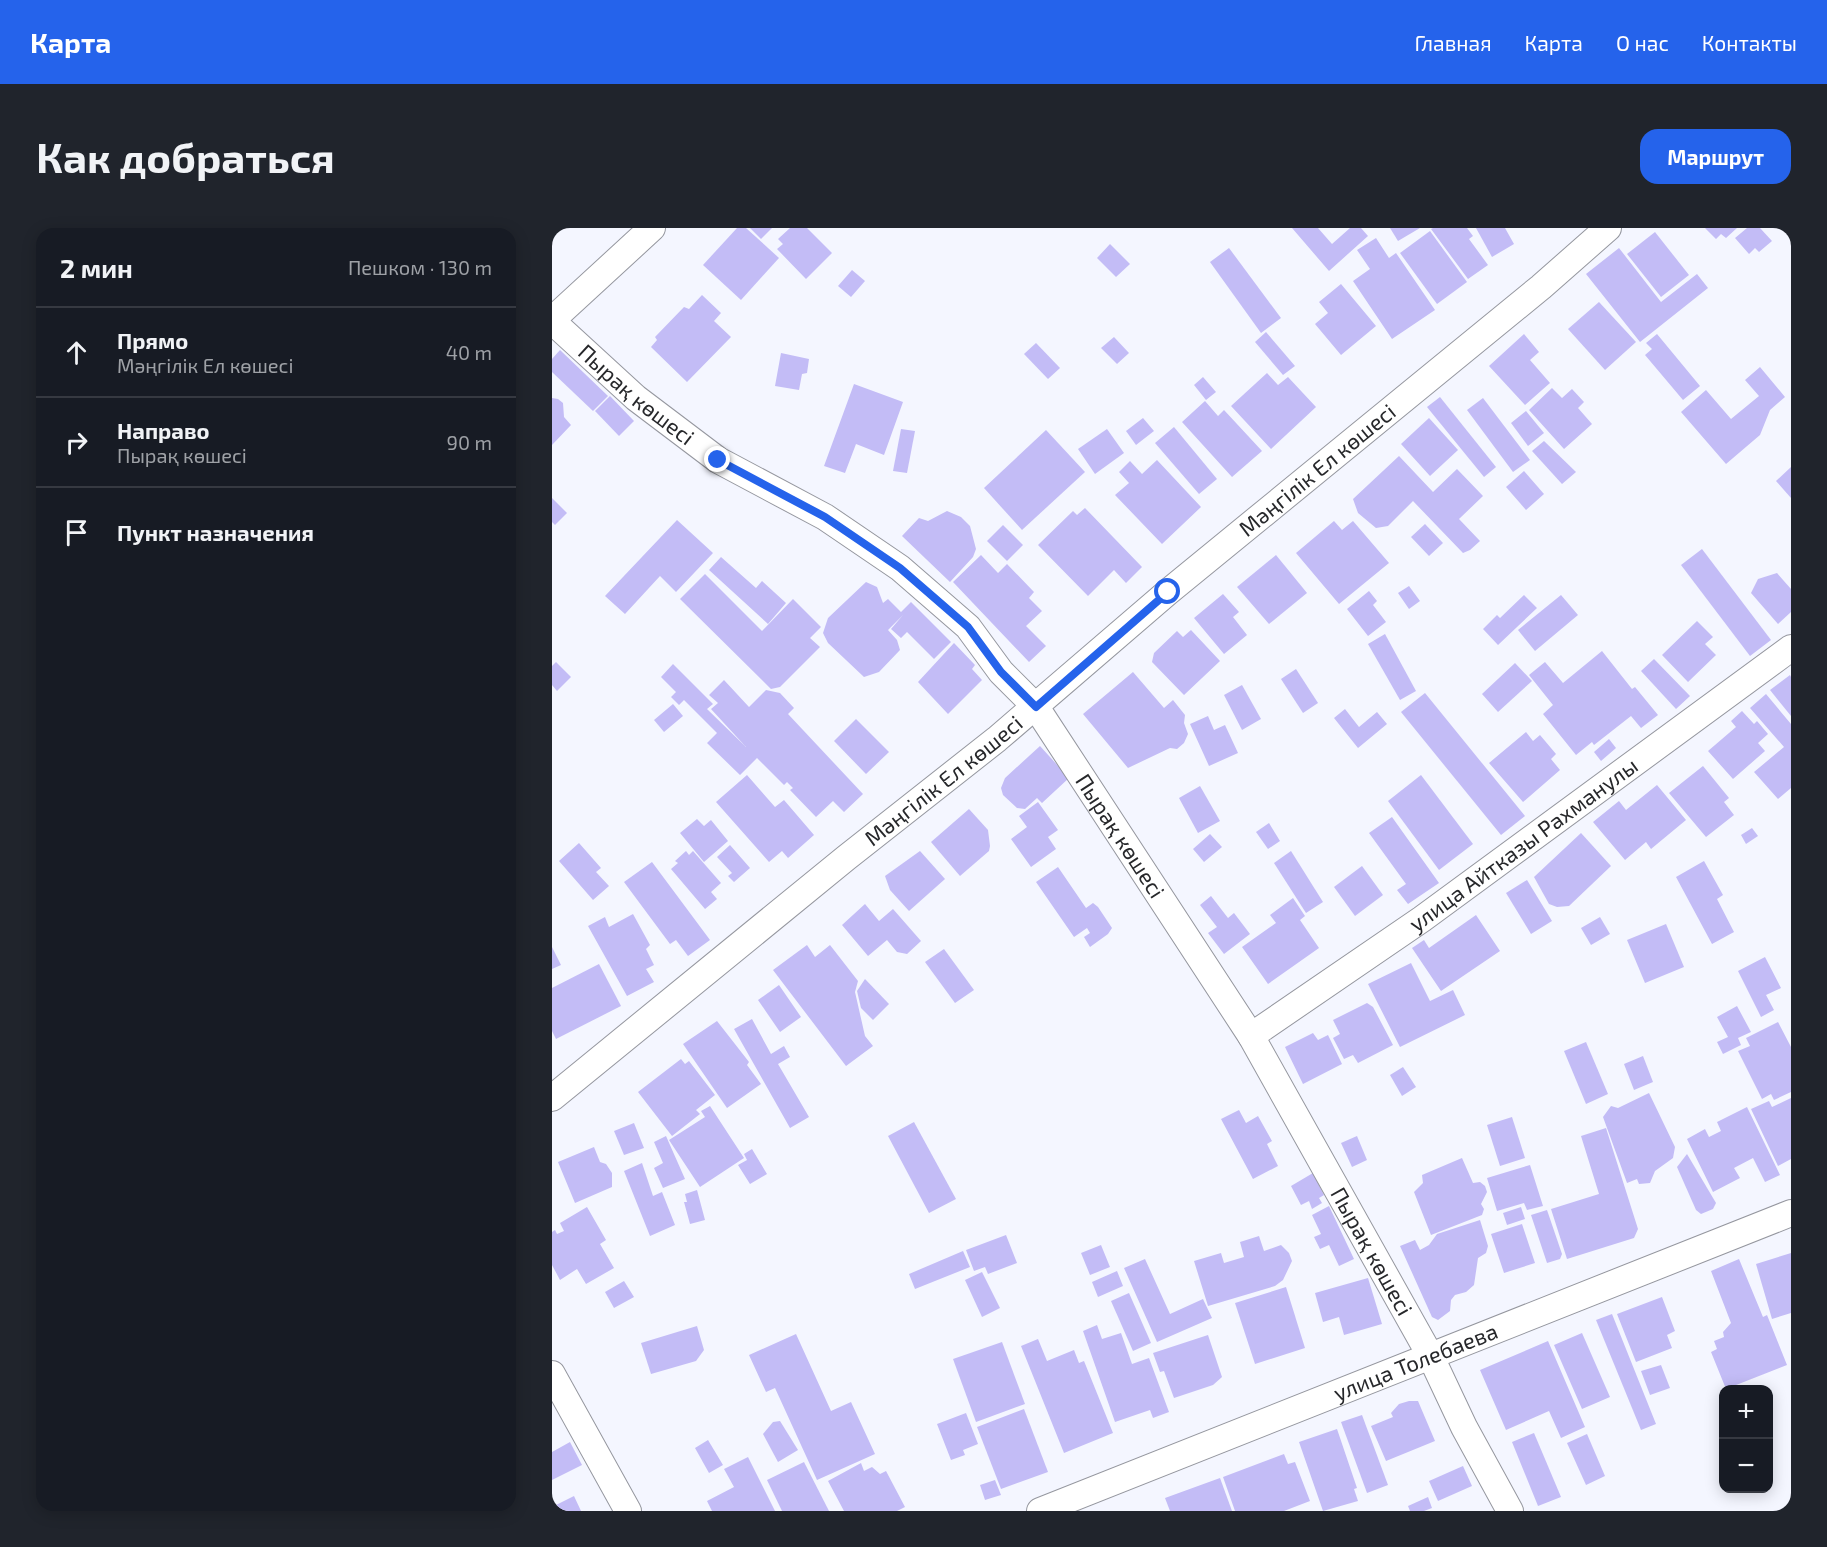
<!DOCTYPE html>
<html lang="ru">
<head>
<meta charset="utf-8">
<style>
  body { margin:0; font-family:"Exo 2",sans-serif; background:#20242c; color:#f1f3f6 }
  .controls { position:absolute; right:18px; bottom:18px; display:grid; overflow:hidden; border-radius:12px; box-shadow:0 3px 15px #0003 }
  .controls button { width:54px; height:54px; display:grid; place-items:center; padding:0; border:0; border-bottom:2px solid #363941; background:#171b24; color:#f1f3f6; font:30px sans-serif }
  .stop { position:absolute; width:18px; height:18px; margin:-14px; border:4px solid #2563eb; border-radius:50%; background:#fff }
  .stop.end { background:#2563eb; border-color:#fff; box-shadow:0 2px 6px #0008 }
  .list { margin:0; padding:0; list-style:none }
  h2 { display:flex; justify-content:space-between; align-items:center; height:78px; margin:0; padding:0 24px; font-size:26px }
  h2 small { font-size:20px; font-weight:400; color:#9ea1a6 }
  .list li { display:grid; grid-template-columns:39px 1fr auto; gap:18px; align-items:center; box-sizing:border-box; height:90px; padding:0 24px; border-top:2px solid #363941 }
  .list b { display:block; font-size:22px; white-space:nowrap }
  .list p { margin:0; font-size:20px; white-space:nowrap; color:#9ea1a6 }
  .list em { font-size:20px; font-style:normal; color:#9ea1a6 }
  .icon { flex:none; width:33px; height:33px; fill:none; stroke:currentColor; stroke-width:2; stroke-linecap:round; stroke-linejoin:round }
  .map { position:relative; flex:none; width:1239px; height:1283px; overflow:hidden; border-radius:18px }
  header { display:flex; align-items:center; gap:36px; box-sizing:border-box; height:84px; padding:0 30px; background:#2563eb; color:#fff }
  header strong { font-size:28px }
  nav { display:flex; gap:33px; margin-inline-start:auto; font-size:21px }
  .intro { display:flex; align-items:center; justify-content:space-between; box-sizing:border-box; height:144px; padding:0 36px }
  h1 { margin:0; font-size:42px }
  .button { padding:15px 27px; border-radius:18px; background:#2563eb; color:#fff; font-size:21px; font-weight:700 }
  main { display:flex; gap:36px; padding:0 36px }
  aside { flex:1; background:#171b24; border-radius:18px; box-shadow:0 3px 15px #0003 }
  .map>svg:first-child { display:block }
  .building { fill:#c3bcf6 }
  .lines { fill:none; stroke-linecap:round; stroke-linejoin:round }
  .street-casing { stroke:#95979f; stroke-width:28 }
  .street { stroke:#fff; stroke-width:26 }
  .route { stroke:#2563eb; stroke-width:8 }
  .labels { text-anchor:middle; stroke-width:6; stroke-linejoin:round; paint-order:stroke }
  .street-label { font-size:22px; fill:#27282b; stroke:#fff }
</style>
</head>
<body>
<header>
<strong>Карта</strong>
<nav><a>Главная</a><a>Карта</a><a>О нас</a><a>Контакты</a></nav>
</header>
<div class="intro"><h1>Как добраться</h1><a class="button">Маршрут</a></div>
<main>
<aside>
<h2>2 мин<small>Пешком · 130 m</small></h2>
<ul class="list">
<li><svg class="icon" aria-label="ahead" viewBox="0 0 24 24"><path d="M12 20V5M6 11l6-6 6 6"/></svg><div><b>Прямо</b><p>Мәңгілік Ел көшесі</p></div><em>40 m</em></li>
<li><svg class="icon" aria-label="right" viewBox="0 0 24 24"><path d="M7 20v-9h11M14 6l5 5-5 5"/></svg><div><b>Направо</b><p>Пырақ көшесі</p></div><em>90 m</em></li>
<li><svg class="icon" aria-label="arrive" viewBox="0 0 24 24"><path d="M6 21V4h12l-3 4 3 4H6"/></svg><div><b>Пункт назначения</b></div></li>
</ul>
</aside>
<div class="map">
<svg width="1239" height="1283" viewBox="0 0 1239 1283">
  <rect width="100%" height="100%" fill="#f4f6ff"/>
  <g class="building">
    <polygon points="185,0 194,0 227,30 189,72 151,37"/>
    <polygon points="198,0 220,0 209,11"/>
    <polygon points="238,0 255,0 280,25 254,51 225,21 231,16 226,11"/>
    <polygon points="740,0 766,0 780,16 798,0 809,0 816,8 777,43"/>
    <polygon points="838,0 868,0 846,13"/>
    <polygon points="881,0 915,0 921,8 917,11 936,37 916,51 879,1"/>
    <polygon points="924,0 953,0 962,16 940,29"/>
    <polygon points="1153,0 1185,0 1174,10 1169,6 1164,11"/>
    <polygon points="1195,0 1208,0 1220,13 1207,24 1203,20 1197,26 1183,10"/>
    <polygon points="878,3 915,54 885,76 848,25"/>
    <polygon points="1103,4 1137,47 1109,69 1075,26"/>
    <polygon points="824,10 837,30 844,25 883,82 840,111 801,53 818,41 805,22"/>
    <polygon points="558,16 578,36 564,49 545,30"/>
    <polygon points="677,20 729,90 709,105 658,34"/>
    <polygon points="1067,20 1109,74 1145,46 1156,60 1088,114 1034,46"/>
    <polygon points="300,42 313,53 299,69 286,58"/>
    <polygon points="789,56 824,98 789,127 763,96 776,85 767,74"/>
    <polygon points="150,67 169,85 162,93 179,109 135,154 99,119 105,112 103,109 132,79 137,81"/>
    <polygon points="1047,74 1084,114 1053,142 1016,101"/>
    <polygon points="714,104 743,138 731,147 703,114"/>
    <polygon points="972,106 987,124 978,132 998,155 973,177 937,138"/>
    <polygon points="1105,106 1148,158 1131,172 1093,127 1100,121 1094,115"/>
    <polygon points="562,109 577,125 565,136 549,120"/>
    <polygon points="484,115 508,140 496,151 472,126"/>
    <polygon points="8,122 56,168 41,183 0,144 0,131"/>
    <polygon points="229,125 257,131 255,145 250,146 247,162 223,158"/>
    <polygon points="1208,139 1233,169 1218,182 1208,207 1174,236 1129,184 1154,162 1179,191 1207,168 1193,152"/>
    <polygon points="715,145 726,157 736,149 764,179 719,221 679,178"/>
    <polygon points="651,149 664,164 654,172 642,157"/>
    <polygon points="302,156 351,174 332,227 304,216 293,245 272,238"/>
    <polygon points="1000,160 1010,170 1020,161 1032,174 1026,180 1040,196 1012,221 977,182"/>
    <polygon points="58,168 82,193 67,208 43,183"/>
    <polygon points="888,169 944,239 932,249 875,179"/>
    <polygon points="0,170 6,171 11,175 12,189 19,197 0,217"/>
    <polygon points="931,170 978,232 961,244 915,182"/>
    <polygon points="653,173 666,188 672,182 710,223 680,249 630,194"/>
    <polygon points="974,183 992,205 976,218 959,195"/>
    <polygon points="591,190 602,203 584,217 574,203"/>
    <polygon points="877,190 906,222 878,248 849,216"/>
    <polygon points="622,199 665,251 647,266 603,215"/>
    <polygon points="349,201 363,203 355,245 341,243"/>
    <polygon points="555,201 572,225 543,246 526,221"/>
    <polygon points="494,202 533,244 470,302 432,260"/>
    <polygon points="992,213 1024,244 1010,256 980,223"/>
    <polygon points="847,228 881,264 905,241 931,268 907,291 928,313 918,322 911,325 861,273 836,298 824,300 806,285 801,271"/>
    <polygon points="605,232 649,279 610,316 563,267 577,255 567,244 578,233 590,246"/>
    <polygon points="1239,239 1239,270 1224,253"/>
    <polygon points="972,243 992,266 974,282 954,259"/>
    <polygon points="0,270 15,285 3,297 0,294"/>
    <polygon points="533,280 590,339 574,355 562,342 536,368 486,317 521,283 525,287"/>
    <polygon points="395,283 409,289 418,298 424,321 421,329 398,354 350,308 367,290 376,293"/>
    <polygon points="125,292 161,325 124,364 108,348 73,386 53,368"/>
    <polygon points="782,293 790,302 801,293 837,335 787,376 744,325"/>
    <polygon points="873,296 891,315 877,328 859,309"/>
    <polygon points="451,297 471,317 455,333 435,313"/>
    <polygon points="1150,321 1219,412 1198,428 1129,337"/>
    <polygon points="429,327 446,345 455,336 482,364 477,370 490,383 474,398 494,418 477,434 401,354"/>
    <polygon points="724,327 755,365 717,396 685,359"/>
    <polygon points="169,329 204,360 210,353 234,375 216,396 157,342"/>
    <polygon points="1225,345 1239,361 1239,384 1226,396 1199,365 1206,351"/>
    <polygon points="153,346 210,403 241,371 269,399 258,410 268,419 228,459 219,461 128,371"/>
    <polygon points="314,354 325,359 331,375 336,371 349,384 359,374 399,414 382,431 355,404 349,410 339,401 351,387 336,402 345,412 348,422 327,444 312,449 276,415 271,405 276,390"/>
    <polygon points="857,358 868,373 857,381 846,365"/>
    <polygon points="817,363 825,373 821,377 834,394 816,408 795,381"/>
    <polygon points="671,366 687,384 681,389 695,407 672,426 642,390"/>
    <polygon points="972,367 985,380 946,417 931,401 945,387 948,390"/>
    <polygon points="1009,367 1026,387 983,423 966,402"/>
    <polygon points="1145,393 1161,409 1153,416 1164,427 1136,454 1110,427"/>
    <polygon points="639,402 668,433 632,467 600,434 602,425 625,403 631,409"/>
    <polygon points="833,406 864,463 848,472 816,416"/>
    <polygon points="402,415 423,437 420,441 430,452 396,486 366,454"/>
    <polygon points="1050,423 1080,461 1083,459 1106,487 1089,500 1079,488 1042,517 1040,514 1024,527 991,486 1001,477 977,447 993,434 1011,455"/>
    <polygon points="1102,431 1138,468 1124,481 1089,443"/>
    <polygon points="4,434 19,449 5,463 0,457 0,438"/>
    <polygon points="963,435 980,453 946,484 930,466"/>
    <polygon points="121,436 161,476 155,481 194,519 159,481 166,475 157,467 172,452 197,479 214,462 228,465 242,480 236,486 311,566 292,584 281,573 264,589 238,562 241,560 235,554 232,557 205,530 188,547 155,515 165,505 132,472 127,477 119,469 124,464 109,449"/>
    <polygon points="744,441 766,475 751,485 729,451"/>
    <polygon points="581,444 612,480 621,472 633,487 632,495 636,506 632,515 625,521 618,520 576,540 531,486"/>
    <polygon points="1238,447 1239,449 1239,488 1218,462"/>
    <polygon points="690,457 709,491 690,502 672,467"/>
    <polygon points="873,465 973,588 949,607 849,484"/>
    <polygon points="1214,466 1239,496 1239,560 1226,571 1202,544 1232,519 1198,480"/>
    <polygon points="121,476 131,488 112,504 102,492"/>
    <polygon points="793,481 807,499 825,484 835,496 806,520 782,490"/>
    <polygon points="1190,483 1202,496 1205,493 1216,506 1206,515 1213,523 1181,551 1156,523 1184,499 1179,493"/>
    <polygon points="656,488 662,502 673,497 686,525 657,538 638,496"/>
    <polygon points="304,491 337,524 314,546 282,513"/>
    <polygon points="974,504 981,513 988,507 1004,526 999,531 1008,542 971,574 937,535"/>
    <polygon points="1057,511 1064,520 1049,533 1042,524"/>
    <polygon points="488,518 517,550 490,575 485,570 473,581 465,580 451,567 449,560 453,550"/>
    <polygon points="1151,538 1177,570 1172,574 1182,587 1154,609 1117,565"/>
    <polygon points="195,547 223,579 232,572 262,607 236,630 230,623 217,634 164,574"/>
    <polygon points="869,547 921,616 887,642 836,573"/>
    <polygon points="1105,557 1134,592 1099,621 1094,614 1073,632 1041,594 1067,573 1074,582"/>
    <polygon points="648,558 668,593 646,605 627,570"/>
    <polygon points="486,574 506,602 496,609 504,621 479,639 459,611 475,599 467,588"/>
    <polygon points="417,581 436,602 438,618 437,623 408,648 379,614"/>
    <polygon points="840,589 887,655 856,676 845,662 854,656 817,605"/>
    <polygon points="145,591 152,598 159,592 176,613 152,634 128,605"/>
    <polygon points="717,595 728,613 716,621 704,604"/>
    <polygon points="1200,600 1206,608 1194,616 1189,607"/>
    <polygon points="1029,605 1059,638 1017,678 1005,679 997,676 982,649"/>
    <polygon points="658,606 670,619 652,634 641,621"/>
    <polygon points="27,615 49,640 44,644 57,658 41,672 7,633"/>
    <polygon points="178,617 198,640 182,654 176,648 180,645 165,629"/>
    <polygon points="134,623 137,627 141,623 169,655 159,664 165,671 153,681 119,641 126,635 123,633"/>
    <polygon points="368,623 393,651 357,683 338,662 333,648"/>
    <polygon points="739,623 771,674 754,685 722,635"/>
    <polygon points="1152,633 1171,667 1165,671 1182,704 1160,716 1124,649"/>
    <polygon points="100,634 158,712 136,728 124,712 118,716 72,654"/>
    <polygon points="810,638 831,667 803,688 782,659"/>
    <polygon points="506,639 534,680 541,675 546,679 560,700 556,706 538,719 532,709 538,705 535,700 522,709 484,654"/>
    <polygon points="975,652 1000,693 979,706 954,665"/>
    <polygon points="659,668 676,690 682,685 698,706 672,726 656,705 665,699 648,677"/>
    <polygon points="741,670 753,688 748,692 767,720 716,756 690,719 724,695 718,687"/>
    <polygon points="313,676 327,693 341,681 369,713 355,726 345,724 335,712 316,728 290,697"/>
    <polygon points="81,686 98,717 94,721 102,737 94,741 102,754 75,768 36,698 53,689 57,699"/>
    <polygon points="924,687 948,723 889,763 860,720 872,712 877,720"/>
    <polygon points="1048,689 1058,706 1039,717 1029,700"/>
    <polygon points="1114,696 1132,739 1093,755 1075,712"/>
    <polygon points="255,717 263,729 278,717 306,753 303,764 313,808 321,818 294,838 221,742"/>
    <polygon points="0,719 9,737 0,741"/>
    <polygon points="392,721 422,762 403,775 373,734"/>
    <polygon points="1213,729 1229,760 1214,767 1222,782 1209,789 1186,743"/>
    <polygon points="859,735 878,773 901,762 913,787 848,819 816,756"/>
    <polygon points="47,736 69,778 4,811 0,803 0,760"/>
    <polygon points="313,751 337,776 321,792 309,780 305,763"/>
    <polygon points="227,757 249,789 228,804 206,772"/>
    <polygon points="815,775 821,779 841,817 806,835 801,827 792,831 781,810 788,806 781,792"/>
    <polygon points="1185,778 1199,804 1186,810 1189,817 1171,826 1165,814 1176,809 1165,789"/>
    <polygon points="200,791 219,826 232,818 238,829 226,836 257,889 238,900 182,801"/>
    <polygon points="165,793 197,834 195,837 209,856 175,880 131,816"/>
    <polygon points="1226,794 1239,819 1239,864 1222,872 1219,866 1210,871 1186,823 1198,818 1194,810"/>
    <polygon points="761,805 766,812 776,807 790,836 751,856 733,819"/>
    <polygon points="1034,814 1056,866 1034,876 1012,823"/>
    <polygon points="1091,828 1101,854 1082,862 1072,836"/>
    <polygon points="129,831 133,836 137,833 163,867 144,882 148,886 120,908 86,864"/>
    <polygon points="851,839 864,859 850,868 838,847"/>
    <polygon points="1097,865 1123,919 1121,930 1103,943 1098,955 1087,956 1085,951 1075,955 1051,889 1059,878 1066,880"/>
    <polygon points="1239,870 1239,931 1226,938 1199,881 1217,873 1220,879"/>
    <polygon points="158,878 192,930 148,959 117,912 153,889 149,883"/>
    <polygon points="1195,879 1228,947 1213,954 1201,930 1182,940 1188,950 1161,964 1135,911 1153,901 1157,909 1169,903 1165,894"/>
    <polygon points="687,882 694,895 706,888 720,913 715,916 726,938 701,951 669,891"/>
    <polygon points="960,889 973,930 948,938 935,897"/>
    <polygon points="362,894 404,971 377,985 336,908"/>
    <polygon points="82,895 92,920 72,927 62,903"/>
    <polygon points="1054,900 1086,1001 1082,1010 1015,1031 999,981 1047,966 1029,908"/>
    <polygon points="114,908 133,951 111,960 102,940 111,935 102,914"/>
    <polygon points="805,908 815,932 800,939 789,915"/>
    <polygon points="42,919 48,934 54,936 60,945 60,959 23,975 6,934"/>
    <polygon points="200,921 215,946 198,956 186,937 195,932 192,926"/>
    <polygon points="1135,926 1164,975 1161,981 1149,986 1144,982 1125,939"/>
    <polygon points="910,930 921,955 928,954 933,958 935,964 929,976 932,981 930,987 879,1007 862,964 871,955 870,947"/>
    <polygon points="90,935 101,968 110,964 123,997 98,1008 72,943"/>
    <polygon points="978,937 991,978 975,982 972,975 945,983 935,950"/>
    <polygon points="761,945 772,967 767,970 770,975 760,981 757,973 749,977 739,958"/>
    <polygon points="145,962 153,992 138,996 132,974 135,974 133,966"/>
    <polygon points="777,978 802,1031 787,1038 777,1017 768,1021 762,1009 769,1006 760,987"/>
    <polygon points="35,979 54,1012 48,1016 62,1040 34,1056 25,1041 8,1052 0,1037 0,1004 3,1002 5,1006 12,1003 8,995"/>
    <polygon points="969,979 973,991 955,997 951,985"/>
    <polygon points="995,982 1010,1026 1008,1031 995,1035 979,987"/>
    <polygon points="928,992 936,1018 934,1025 926,1030 922,1057 914,1064 903,1067 899,1072 898,1083 886,1092 880,1089 848,1018 863,1012 868,1022 877,1017 885,1006"/>
    <polygon points="970,996 983,1035 952,1045 939,1006"/>
    <polygon points="454,1007 465,1035 436,1046 433,1039 422,1043 414,1022"/>
    <polygon points="707,1008 712,1023 729,1017 737,1025 740,1033 731,1052 723,1058 656,1078 642,1033 669,1025 672,1035 692,1029 688,1014"/>
    <polygon points="549,1017 558,1039 538,1047 529,1025"/>
    <polygon points="411,1023 418,1039 363,1061 357,1046"/>
    <polygon points="1239,1025 1239,1085 1220,1091 1204,1036"/>
    <polygon points="593,1031 618,1086 651,1071 660,1090 605,1114 572,1040"/>
    <polygon points="1187,1031 1211,1089 1215,1087 1235,1137 1174,1161 1159,1124 1165,1121 1162,1113 1172,1109 1171,1104 1179,1095 1159,1043"/>
    <polygon points="565,1043 571,1058 546,1069 540,1054"/>
    <polygon points="430,1044 448,1080 430,1089 413,1052"/>
    <polygon points="816,1050 830,1096 792,1107 787,1089 771,1094 763,1065"/>
    <polygon points="72,1053 82,1069 62,1080 53,1064"/>
    <polygon points="734,1059 753,1120 703,1136 683,1075"/>
    <polygon points="577,1065 599,1115 581,1123 559,1073"/>
    <polygon points="1110,1069 1123,1103 1115,1107 1120,1120 1084,1134 1065,1086"/>
    <polygon points="1060,1086 1104,1196 1089,1202 1044,1092"/>
    <polygon points="545,1097 550,1111 569,1105 580,1136 597,1130 617,1184 601,1190 598,1182 563,1194 531,1103"/>
    <polygon points="145,1098 152,1122 144,1133 99,1146 89,1115"/>
    <polygon points="1030,1105 1058,1169 1030,1181 1002,1117"/>
    <polygon points="244,1106 279,1183 299,1174 323,1226 265,1252 223,1160 214,1164 197,1127"/>
    <polygon points="656,1107 670,1149 661,1157 622,1170 612,1143 608,1144 601,1125"/>
    <polygon points="486,1111 495,1133 522,1122 527,1135 532,1133 561,1205 512,1225 469,1118"/>
    <polygon points="996,1113 1033,1199 1009,1210 997,1183 954,1202 928,1142"/>
    <polygon points="450,1114 473,1176 424,1194 401,1131"/>
    <polygon points="1109,1137 1118,1160 1098,1167 1089,1143"/>
    <polygon points="857,1173 866,1173 883,1213 834,1233 819,1198 841,1189 839,1185 847,1176"/>
    <polygon points="472,1181 496,1244 449,1261 425,1199"/>
    <polygon points="414,1185 426,1216 411,1222 413,1227 399,1232 385,1196"/>
    <polygon points="810,1187 836,1257 815,1265 789,1194"/>
    <polygon points="228,1193 246,1222 226,1234 211,1206 221,1194"/>
    <polygon points="785,1201 805,1260 802,1261 806,1273 771,1283 747,1214"/>
    <polygon points="982,1205 1009,1269 986,1278 960,1214"/>
    <polygon points="1035,1206 1053,1248 1034,1257 1015,1215"/>
    <polygon points="156,1212 171,1237 157,1245 143,1220"/>
    <polygon points="18,1214 30,1237 0,1252 0,1224"/>
    <polygon points="732,1226 736,1236 743,1234 758,1273 732,1283 683,1283 671,1249"/>
    <polygon points="196,1229 223,1283 160,1283 155,1273 182,1259 172,1241"/>
    <polygon points="252,1234 277,1283 230,1283 215,1252"/>
    <polygon points="309,1235 312,1243 320,1239 328,1246 334,1243 353,1279 345,1283 292,1283 276,1253"/>
    <polygon points="911,1238 920,1258 886,1273 877,1253"/>
    <polygon points="668,1250 680,1283 618,1283 613,1270"/>
    <polygon points="443,1252 449,1267 433,1272 428,1257"/>
    <polygon points="22,1268 29,1283 0,1283 0,1279"/>
    <polygon points="876,1269 880,1280 872,1283 858,1283 856,1278"/>
  </g>
  <g class="lines">
    <g class="street-casing">
      <g id="street">
        <polyline points="0,92 100,0"/>
        <path id="s1" d="M0,93L84,170L166,232L273,289L348,340L416,399L449,444L484,479L699,808L879,1129L912,1199L958,1283"/>
        <path id="s2" d="M699,808L870,691L1239,420"/>
        <path id="s3" d="M0,870L294,630L445,511L616,364L989,59L1056,0"/>
        <polyline points="0,1146 76,1283"/>
        <path id="s4" d="M488,1283L1239,985"/>
      </g>
    </g>
    <use href="#street" class="street"/>
  </g>
  <g class="lines">
    <polyline class="route" points="166,232 273,289 348,340 416,399 449,444 484,479 616,364"/>
  </g>
  <g class="labels">
    <g class="street-label">
      <text dy="8" stroke="none"><textPath href="#s1" startOffset="112">Пырақ көшесі</textPath></text>
      <text dy="8" stroke="none"><textPath href="#s3" startOffset="990">Мәңгілік Ел көшесі</textPath></text>
      <text dy="8" stroke="none"><textPath href="#s3" startOffset="504">Мәңгілік Ел көшесі</textPath></text>
      <text dy="8" stroke="none"><textPath href="#s1" startOffset="778">Пырақ көшесі</textPath></text>
      <text dy="8" stroke="none"><textPath href="#s2" startOffset="333">улица Айтказы Рахманулы</textPath></text>
      <text dy="8" stroke="none"><textPath href="#s1" startOffset="1264">Пырақ көшесі</textPath></text>
      <text dy="8" stroke="none"><textPath href="#s4" startOffset="404">улица Толебаева</textPath></text>
    </g>
  </g>
</svg>
<div class="controls">
<button>+</button>
<button>−</button>
</div>
<div class="stop" style="left:616px;top:364px"></div>
<div class="stop end" style="left:166px;top:232px"></div>
</div>
</main>
</body>
</html>
